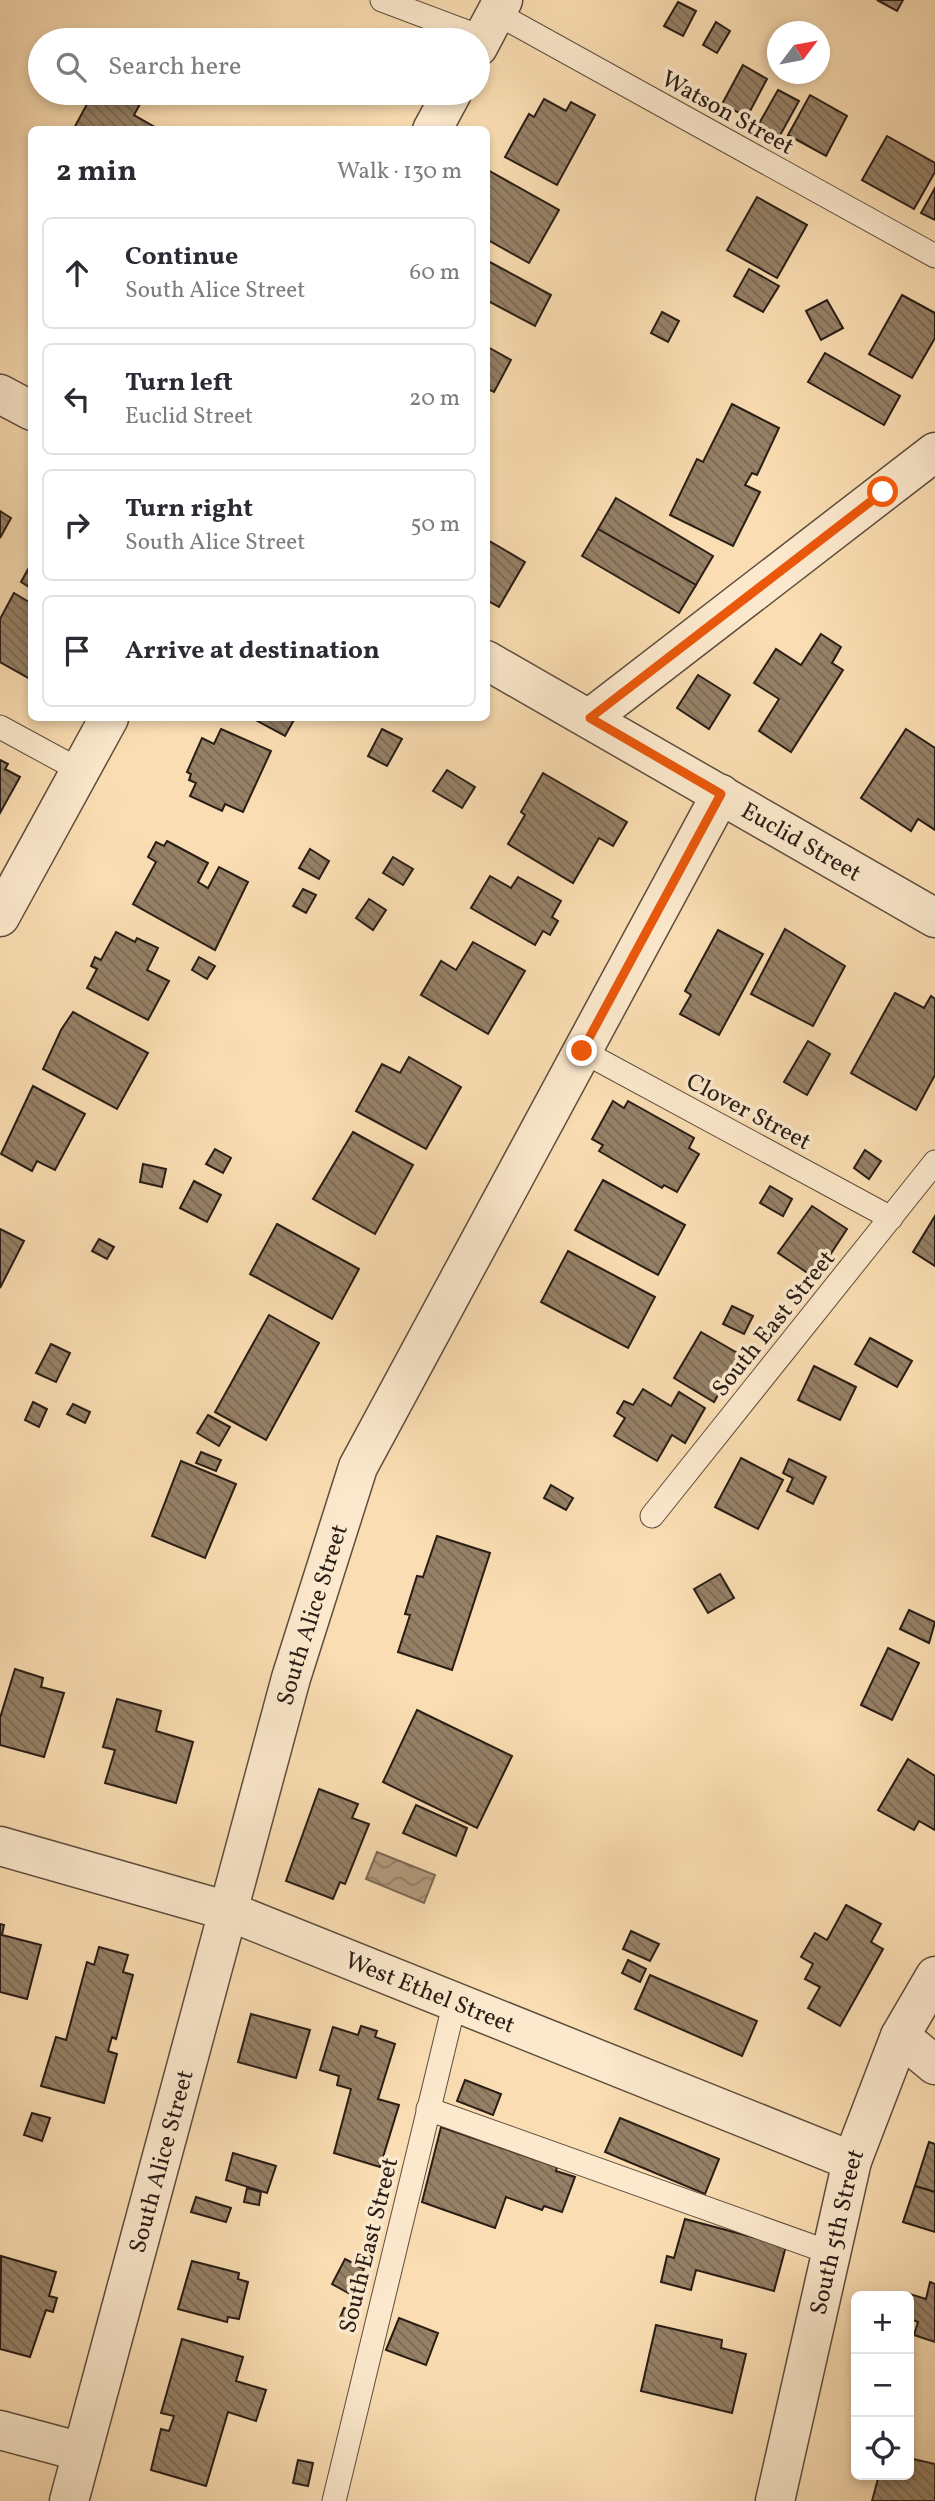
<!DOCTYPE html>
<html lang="en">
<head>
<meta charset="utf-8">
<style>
  body { margin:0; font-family:Vollkorn,serif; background:#f7f7f7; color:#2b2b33 }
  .controls { position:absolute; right:21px; bottom:21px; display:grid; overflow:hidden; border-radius:10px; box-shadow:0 4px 10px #0003 }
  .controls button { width:63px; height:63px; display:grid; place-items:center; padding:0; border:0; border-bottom:2px solid #e1e1e2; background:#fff; color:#2b2b33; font:35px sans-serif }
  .compass { position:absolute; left:767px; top:21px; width:63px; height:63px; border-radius:50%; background:#fff; box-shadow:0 4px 10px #0003; rotate:58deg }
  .stop { position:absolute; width:21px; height:21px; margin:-16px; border:5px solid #ea580c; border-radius:50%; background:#fff }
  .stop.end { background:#ea580c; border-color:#fff; box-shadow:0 2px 7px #0008 }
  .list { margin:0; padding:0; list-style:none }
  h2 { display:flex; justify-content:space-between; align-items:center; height:91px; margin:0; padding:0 28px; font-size:30px }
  h2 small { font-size:23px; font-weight:400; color:#7c7c81 }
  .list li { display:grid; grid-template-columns:46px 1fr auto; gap:21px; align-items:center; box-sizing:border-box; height:112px; margin:0 14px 14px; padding:0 14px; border:2px solid #e1e1e2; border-radius:10px }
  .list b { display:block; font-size:26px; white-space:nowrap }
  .list p { margin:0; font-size:23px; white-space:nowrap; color:#7c7c81 }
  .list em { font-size:23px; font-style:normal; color:#7c7c81 }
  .icon { flex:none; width:38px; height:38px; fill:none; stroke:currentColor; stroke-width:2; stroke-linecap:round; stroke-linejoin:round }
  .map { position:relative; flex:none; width:935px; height:2501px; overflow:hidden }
  .search { position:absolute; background:#fff; box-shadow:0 4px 10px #0003; left:28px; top:28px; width:462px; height:77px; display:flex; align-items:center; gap:18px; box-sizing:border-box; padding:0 24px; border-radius:38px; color:#7c7c81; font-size:26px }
  .panel { position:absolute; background:#fff; box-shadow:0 4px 10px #0003; left:28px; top:126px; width:462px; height:595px; border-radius:10px }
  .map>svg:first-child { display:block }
  .water { fill:url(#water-waves); stroke:#7c6954; stroke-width:2 }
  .building { fill:url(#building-back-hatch); stroke:#291d16; stroke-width:2 }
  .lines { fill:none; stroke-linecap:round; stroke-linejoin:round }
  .service-casing { stroke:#5d4d3d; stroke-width:25 }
  .minor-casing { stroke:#5d4d3d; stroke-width:41 }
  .service { stroke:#fce9cd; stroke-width:23 }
  .minor { stroke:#fce9cd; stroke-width:38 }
  .route { stroke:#ea580c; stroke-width:9 }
  .labels { text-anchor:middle; stroke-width:7; stroke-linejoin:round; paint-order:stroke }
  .street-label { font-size:24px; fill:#291d16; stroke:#fce9cd }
</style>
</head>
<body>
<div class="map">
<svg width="935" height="2501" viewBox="0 0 935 2501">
  <defs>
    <pattern id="water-waves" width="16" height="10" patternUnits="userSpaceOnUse" patternTransform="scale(1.75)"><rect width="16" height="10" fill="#b39c7d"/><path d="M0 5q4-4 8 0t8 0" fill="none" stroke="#927f65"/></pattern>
    <pattern id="building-back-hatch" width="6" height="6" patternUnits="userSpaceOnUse" patternTransform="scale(1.75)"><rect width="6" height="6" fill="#968167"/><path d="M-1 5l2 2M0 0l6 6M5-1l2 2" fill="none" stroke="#7a6954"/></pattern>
  </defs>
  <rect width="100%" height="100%" fill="#faddb2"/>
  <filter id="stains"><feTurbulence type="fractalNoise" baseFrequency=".00286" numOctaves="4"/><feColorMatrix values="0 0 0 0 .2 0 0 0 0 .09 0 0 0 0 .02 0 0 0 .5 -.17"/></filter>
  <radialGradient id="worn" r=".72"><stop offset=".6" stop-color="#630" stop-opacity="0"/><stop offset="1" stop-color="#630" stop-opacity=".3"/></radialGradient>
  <polygon class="water" points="377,1852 435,1875 424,1903 366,1879"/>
  <g class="building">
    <polygon points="877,0 903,0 897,11"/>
    <polygon points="678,2 696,11 683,36 664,26"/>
    <polygon points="716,22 730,31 717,53 703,45"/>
    <polygon points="743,65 767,79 747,117 722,104"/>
    <polygon points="778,90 799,101 778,139 757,127"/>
    <polygon points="93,93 146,93 134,115 160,130 73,130"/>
    <polygon points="810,95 847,116 826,156 788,135"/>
    <polygon points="544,99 566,111 571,102 595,115 557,185 505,157 529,114 534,117"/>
    <polygon points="887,136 935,163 935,172 914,209 862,180"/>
    <polygon points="486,169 559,210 529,263 486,239"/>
    <polygon points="935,188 935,220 921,213"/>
    <polygon points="757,197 807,225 777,278 727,250"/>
    <polygon points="486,260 551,295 535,326 486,300"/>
    <polygon points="749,269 779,286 763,312 734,296"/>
    <polygon points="902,295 935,313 935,338 912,378 869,354"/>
    <polygon points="827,300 843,328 821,340 806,311"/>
    <polygon points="662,312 679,321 668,342 651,333"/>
    <polygon points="486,346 511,360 494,392 486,388"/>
    <polygon points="825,353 900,396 884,425 808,382"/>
    <polygon points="732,404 779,428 757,475 752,473 745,485 760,492 733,546 670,515 697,459 703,462"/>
    <polygon points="616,498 713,556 696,585 598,529"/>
    <polygon points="0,511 11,518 0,538"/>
    <polygon points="598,529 696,585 679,613 582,556"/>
    <polygon points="486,539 525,562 499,607 486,600"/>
    <polygon points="32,562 32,589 21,582"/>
    <polygon points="14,593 29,602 32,597 32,680 0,662 0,619"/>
    <polygon points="821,634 841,647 832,663 843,670 791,752 759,731 779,699 754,683 776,649 801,665"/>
    <polygon points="698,675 730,695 709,729 677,708"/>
    <polygon points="252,718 295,718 285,736"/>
    <polygon points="221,729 271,751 243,812 225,804 222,811 190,796 196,783 189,780 191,774 187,772 202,738 214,744"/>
    <polygon points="382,729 402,739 387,766 368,756"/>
    <polygon points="906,729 935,748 935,830 918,819 911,831 861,798"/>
    <polygon points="0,760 8,764 5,769 20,777 0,813"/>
    <polygon points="447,770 475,787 462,808 433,791"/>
    <polygon points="543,773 627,822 613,846 599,838 573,883 508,844 525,815 521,812"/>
    <polygon points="167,841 208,863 198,882 208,888 219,867 248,882 215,950 133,904 156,862 148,857 156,842 164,846"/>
    <polygon points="310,849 329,861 319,879 299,868"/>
    <polygon points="393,857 413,869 403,885 383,873"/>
    <polygon points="490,876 511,888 518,877 561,901 552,917 558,921 550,935 543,931 535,945 471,908"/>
    <polygon points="303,889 316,895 306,913 293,906"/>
    <polygon points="369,899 386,910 373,930 356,918"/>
    <polygon points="785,929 845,966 813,1026 751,994"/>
    <polygon points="718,930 763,954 719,1035 680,1014 691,995 685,991"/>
    <polygon points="116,932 135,942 137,938 158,948 147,970 169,981 148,1020 87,988 97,969 91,966 95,957 101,960"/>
    <polygon points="473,942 525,971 488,1034 421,995 441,961 456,970"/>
    <polygon points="199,957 215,966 207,979 192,970"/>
    <polygon points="895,993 924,1008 931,996 935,999 935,1075 916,1110 851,1073"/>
    <polygon points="73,1012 148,1053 117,1109 43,1069 61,1030"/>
    <polygon points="808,1041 830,1054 807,1095 784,1082"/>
    <polygon points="409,1057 461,1087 426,1149 356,1111 382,1064 400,1073"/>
    <polygon points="33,1086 85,1114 55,1170 37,1161 32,1171 1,1154"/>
    <polygon points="613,1101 624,1108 628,1101 694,1138 689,1148 699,1154 677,1192 664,1185 662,1188 599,1151 603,1145 592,1139"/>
    <polygon points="353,1132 413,1165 375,1234 313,1199"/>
    <polygon points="215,1149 231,1158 223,1173 206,1164"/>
    <polygon points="865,1150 881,1161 869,1179 854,1168"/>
    <polygon points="143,1164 166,1169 162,1187 140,1182"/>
    <polygon points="603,1180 685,1225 658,1275 575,1230"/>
    <polygon points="194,1181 221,1195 207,1222 180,1208"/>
    <polygon points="770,1186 792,1199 783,1216 760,1203"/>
    <polygon points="812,1206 847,1229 815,1278 778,1253"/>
    <polygon points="935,1216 935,1266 913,1252"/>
    <polygon points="277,1224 359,1269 332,1319 250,1274"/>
    <polygon points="0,1229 24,1241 0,1288"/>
    <polygon points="99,1239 114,1247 107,1259 92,1251"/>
    <polygon points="568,1251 655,1297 628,1348 541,1302"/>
    <polygon points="732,1306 753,1316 744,1334 723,1324"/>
    <polygon points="269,1315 319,1343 266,1440 215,1412"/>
    <polygon points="701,1332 741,1355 714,1402 674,1378"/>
    <polygon points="870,1338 912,1361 897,1387 855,1364"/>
    <polygon points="51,1344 70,1353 56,1382 36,1373"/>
    <polygon points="814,1366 856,1387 840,1420 798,1400"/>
    <polygon points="643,1389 671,1406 679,1392 705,1408 685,1443 672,1435 657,1461 614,1436 625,1418 617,1413 624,1401 633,1405"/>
    <polygon points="33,1402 47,1409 39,1427 25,1420"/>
    <polygon points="73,1404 90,1412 85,1423 67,1414"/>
    <polygon points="208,1415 230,1427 219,1446 197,1433"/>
    <polygon points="201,1452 221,1460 216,1471 196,1463"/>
    <polygon points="741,1458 783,1480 758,1529 715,1507"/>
    <polygon points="789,1459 826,1477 813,1504 787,1491 793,1478 783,1473"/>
    <polygon points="181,1461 236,1484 205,1558 152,1536"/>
    <polygon points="551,1485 573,1498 566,1510 544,1498"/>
    <polygon points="437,1536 490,1553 452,1670 398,1652 410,1615 405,1614 417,1576 423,1577"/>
    <polygon points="720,1574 734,1598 708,1613 694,1589"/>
    <polygon points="909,1610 935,1622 929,1643 900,1629"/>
    <polygon points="888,1648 919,1663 892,1720 861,1705"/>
    <polygon points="15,1669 43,1678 41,1687 64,1693 44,1757 0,1745 0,1718"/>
    <polygon points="117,1699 161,1711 156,1731 193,1742 176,1803 105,1783 115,1750 103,1747"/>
    <polygon points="417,1710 512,1756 477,1828 383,1782"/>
    <polygon points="908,1759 935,1776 935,1830 919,1821 914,1830 878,1810"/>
    <polygon points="319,1789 358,1804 352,1818 369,1824 345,1884 340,1882 333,1899 286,1881"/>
    <polygon points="416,1805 467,1828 456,1856 403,1833"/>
    <polygon points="846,1905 881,1924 871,1942 883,1949 840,2026 808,2008 820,1987 805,1979 813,1964 801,1957 815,1933 827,1940"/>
    <polygon points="0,1924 4,1925 2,1935 41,1945 27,1999 0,1992"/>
    <polygon points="631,1931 659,1944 650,1961 623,1949"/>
    <polygon points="99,1947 128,1955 123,1972 133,1975 116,2039 112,2037 108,2051 117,2054 104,2103 41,2086 56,2037 66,2040 87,1962 94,1965"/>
    <polygon points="628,1960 646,1969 640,1982 622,1973"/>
    <polygon points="650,1975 757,2021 742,2056 635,2009"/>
    <polygon points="251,2014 310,2030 296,2078 238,2062"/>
    <polygon points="361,2026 377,2031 375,2037 395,2044 378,2099 399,2105 380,2167 334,2153 351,2089 337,2085 339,2076 320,2070 333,2027 358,2035"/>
    <polygon points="465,2080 501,2094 493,2115 457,2101"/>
    <polygon points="32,2113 50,2118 42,2141 24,2135"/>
    <polygon points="620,2118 719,2159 705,2194 605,2152"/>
    <polygon points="441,2127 557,2167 556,2171 575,2177 562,2212 544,2206 542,2210 506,2197 495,2228 422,2202"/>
    <polygon points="929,2142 935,2144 935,2192 915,2186"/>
    <polygon points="233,2153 276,2166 267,2193 226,2180"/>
    <polygon points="915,2186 935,2192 935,2232 903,2222"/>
    <polygon points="247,2188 261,2192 259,2205 244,2202"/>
    <polygon points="196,2197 231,2208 226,2222 191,2212"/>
    <polygon points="685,2219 786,2246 774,2291 696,2270 691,2290 661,2282 667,2256 674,2258"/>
    <polygon points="1,2256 56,2272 49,2296 57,2298 53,2312 46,2310 30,2357 0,2349"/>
    <polygon points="345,2259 364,2269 350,2294 332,2284"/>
    <polygon points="192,2261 239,2273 238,2279 248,2282 239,2319 228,2317 227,2322 178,2309"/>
    <polygon points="930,2282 935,2284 935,2342 914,2335 918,2322 909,2318 910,2294 926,2299"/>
    <polygon points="344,2308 358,2313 352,2328 338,2323"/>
    <polygon points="399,2318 438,2333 426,2365 386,2350"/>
    <polygon points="656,2325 722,2340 721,2348 746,2354 732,2413 641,2391"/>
    <polygon points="182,2339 243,2357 236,2381 266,2390 256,2421 228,2412 206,2486 151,2470 161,2429 169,2431 174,2416 161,2413"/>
    <polygon points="909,2458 935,2464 935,2501 872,2501 879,2475 909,2475"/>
    <polygon points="298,2460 313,2463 308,2486 293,2483"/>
  </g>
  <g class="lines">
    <g class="service-casing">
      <g id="service">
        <polyline points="382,0 483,38"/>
        <polyline points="496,13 935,256"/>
        <polyline points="0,727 81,771"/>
        <polyline points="582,1051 891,1218"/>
        <polyline points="652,1516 935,1162"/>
        <polyline points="428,2109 831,2253"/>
        <polyline points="334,2501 455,2001"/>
      </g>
    </g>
    <g class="minor-casing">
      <g id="minor">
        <polyline points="478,47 503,0"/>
        <polyline points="432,130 452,93"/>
        <polyline points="0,394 32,411"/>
        <path id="s1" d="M486,660L935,918"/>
        <polyline points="590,718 935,452"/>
        <polyline points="0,917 109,718"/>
        <path id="s2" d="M0,1846L228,1911L852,2161"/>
        <polyline points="900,2036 935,2065"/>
        <polyline points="0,2430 82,2452"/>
        <path id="s3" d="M69,2501L291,1678L358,1467L721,794"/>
        <path id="s4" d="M775,2501L852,2161L900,2036L935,1976"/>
      </g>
    </g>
    <use href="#service" class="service"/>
    <use href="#minor" class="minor"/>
  </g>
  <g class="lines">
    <polyline class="route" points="582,1051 721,794 590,718 883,492"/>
  </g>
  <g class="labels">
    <g class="street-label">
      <text transform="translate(728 112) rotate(29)" y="8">Watson Street</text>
      <text dy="8" stroke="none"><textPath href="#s1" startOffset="364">Euclid Street</textPath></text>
      <text transform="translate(749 1111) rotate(28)" y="8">Clover Street</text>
      <text transform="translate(773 1323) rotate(-51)" y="8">South East Street</text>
      <text dy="8" stroke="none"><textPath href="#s3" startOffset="919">South Alice Street</textPath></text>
      <text dy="8" stroke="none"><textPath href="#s2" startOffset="455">West Ethel Street</textPath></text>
      <text dy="8" stroke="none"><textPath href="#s3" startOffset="352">South Alice Street</textPath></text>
      <text dy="8" stroke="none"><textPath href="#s4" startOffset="276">South 5th Street</textPath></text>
      <text transform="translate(368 2245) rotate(-76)" y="8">South East Street</text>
    </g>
  </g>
  <rect width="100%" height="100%" filter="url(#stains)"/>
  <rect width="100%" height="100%" fill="url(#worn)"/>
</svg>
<div class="controls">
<button>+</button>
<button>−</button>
<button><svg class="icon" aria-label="locate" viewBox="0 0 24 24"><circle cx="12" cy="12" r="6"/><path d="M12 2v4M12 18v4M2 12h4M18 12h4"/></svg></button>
</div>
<svg class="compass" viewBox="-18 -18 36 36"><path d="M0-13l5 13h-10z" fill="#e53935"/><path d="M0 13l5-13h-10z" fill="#7c7c81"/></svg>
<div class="stop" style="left:883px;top:492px"></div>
<div class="stop end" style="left:582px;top:1051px"></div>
<div class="search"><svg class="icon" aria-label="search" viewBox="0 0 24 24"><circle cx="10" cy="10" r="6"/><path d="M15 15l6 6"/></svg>Search here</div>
<section class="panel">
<h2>2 min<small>Walk · 130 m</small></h2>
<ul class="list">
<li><svg class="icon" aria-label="ahead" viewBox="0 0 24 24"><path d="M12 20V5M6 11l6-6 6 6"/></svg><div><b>Continue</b><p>South Alice Street</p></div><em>60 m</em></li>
<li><svg class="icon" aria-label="left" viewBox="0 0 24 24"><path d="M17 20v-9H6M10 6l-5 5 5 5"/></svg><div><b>Turn left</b><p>Euclid Street</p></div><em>20 m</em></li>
<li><svg class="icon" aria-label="right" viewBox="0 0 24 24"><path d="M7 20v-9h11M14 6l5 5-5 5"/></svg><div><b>Turn right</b><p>South Alice Street</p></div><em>50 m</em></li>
<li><svg class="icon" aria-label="arrive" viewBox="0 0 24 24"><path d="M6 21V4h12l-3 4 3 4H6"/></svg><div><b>Arrive at destination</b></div></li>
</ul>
</section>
</div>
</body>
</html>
